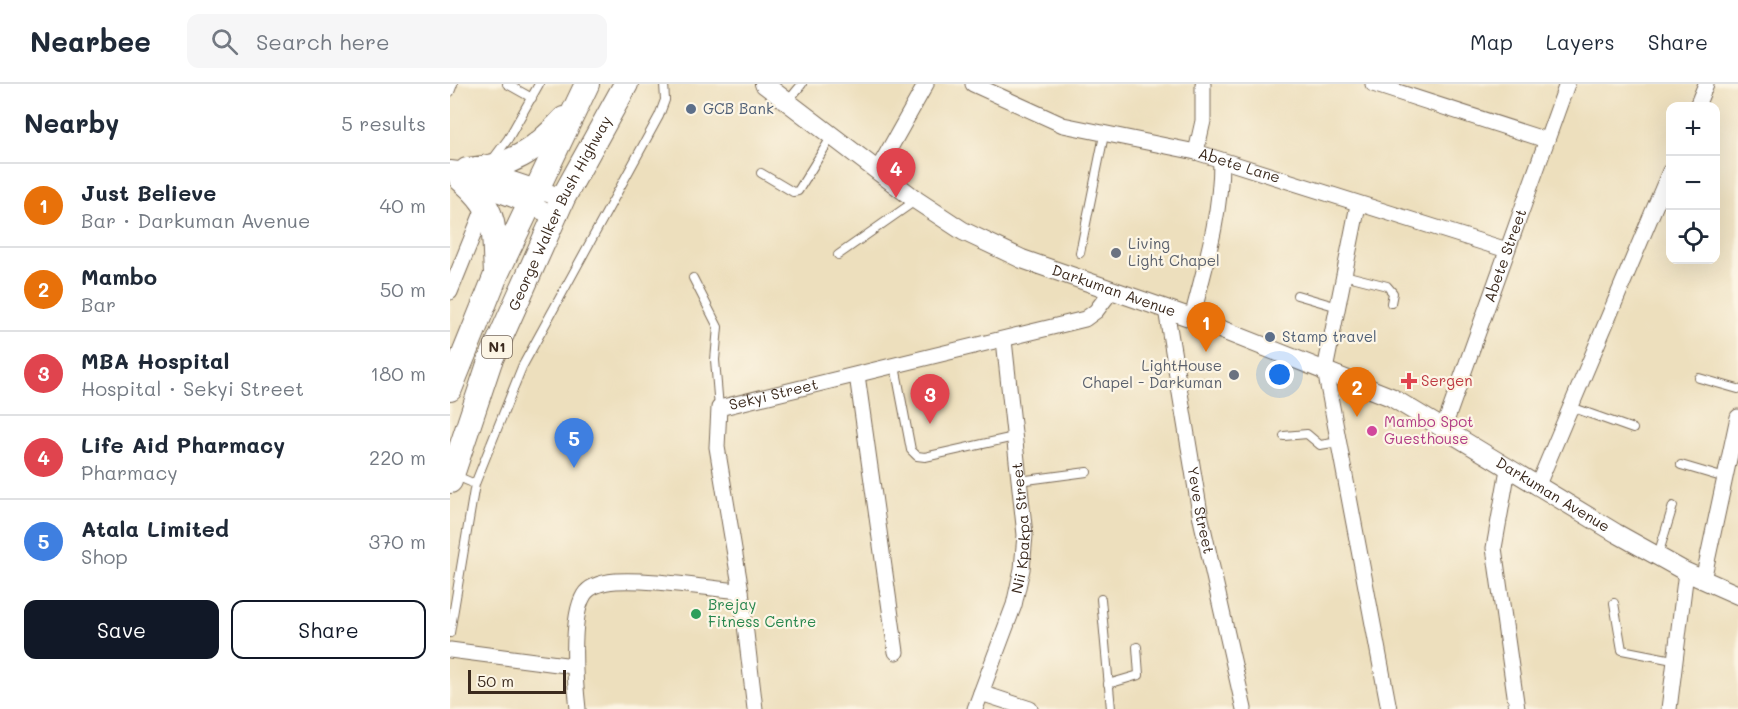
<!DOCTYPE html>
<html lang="en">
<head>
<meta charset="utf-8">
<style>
  body { margin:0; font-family:Mali,sans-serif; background:#f6f6f7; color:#1f2937 }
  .controls { position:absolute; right:18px; top:18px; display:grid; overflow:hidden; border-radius:12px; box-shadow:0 6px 24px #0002 }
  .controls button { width:54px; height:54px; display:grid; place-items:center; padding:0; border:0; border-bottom:2px solid #e0e1e3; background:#fff; color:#1f2937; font:30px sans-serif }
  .scale { position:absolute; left:18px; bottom:15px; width:98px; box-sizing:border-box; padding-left:6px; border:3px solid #3b2a1e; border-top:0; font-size:16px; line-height:21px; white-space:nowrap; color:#3b2a1e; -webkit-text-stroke:4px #fcf5e5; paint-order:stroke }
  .you { position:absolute; left:830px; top:291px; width:21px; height:21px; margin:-15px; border:4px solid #fff; border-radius:50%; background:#1a73e8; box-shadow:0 0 0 9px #1a73e833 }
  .badge { display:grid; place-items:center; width:39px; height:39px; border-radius:50%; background:#111827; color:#fff; font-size:20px; font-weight:700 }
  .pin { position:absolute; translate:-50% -50px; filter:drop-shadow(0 2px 3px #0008) }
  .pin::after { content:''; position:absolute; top:32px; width:21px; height:18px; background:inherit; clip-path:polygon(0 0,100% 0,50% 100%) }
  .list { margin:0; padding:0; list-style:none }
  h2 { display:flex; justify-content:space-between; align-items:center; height:78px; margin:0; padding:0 24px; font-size:26px }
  h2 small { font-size:20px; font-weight:400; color:#747a83 }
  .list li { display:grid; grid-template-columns:39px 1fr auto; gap:18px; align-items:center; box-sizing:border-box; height:84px; padding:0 24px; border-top:2px solid #e0e1e3 }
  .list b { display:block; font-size:22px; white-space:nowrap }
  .list p { margin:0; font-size:20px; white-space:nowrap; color:#747a83 }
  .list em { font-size:20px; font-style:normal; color:#747a83 }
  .actions { display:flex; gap:12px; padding:18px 24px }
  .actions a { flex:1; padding:14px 0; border:2px solid #111827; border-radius:12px; text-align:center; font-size:21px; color:#111827 }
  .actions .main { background:#111827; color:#fff }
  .icon { flex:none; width:33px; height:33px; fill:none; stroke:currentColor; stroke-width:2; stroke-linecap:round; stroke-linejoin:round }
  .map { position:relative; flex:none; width:1288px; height:625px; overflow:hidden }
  header { display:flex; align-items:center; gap:36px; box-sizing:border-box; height:84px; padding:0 30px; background:#fff; border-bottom:2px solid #e0e1e3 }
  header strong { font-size:28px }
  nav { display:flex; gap:33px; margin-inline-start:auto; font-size:21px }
  .search { width:420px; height:54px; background:#f6f6f7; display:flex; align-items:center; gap:15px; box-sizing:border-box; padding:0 21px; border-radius:12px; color:#747a83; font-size:22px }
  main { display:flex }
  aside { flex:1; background:#fff }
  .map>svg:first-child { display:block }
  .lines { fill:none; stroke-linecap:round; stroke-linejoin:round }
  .service-casing { stroke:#796956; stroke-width:10 }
  .minor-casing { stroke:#796956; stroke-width:17 }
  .tertiary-casing { stroke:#796956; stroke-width:20 }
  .trunk-casing { stroke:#796956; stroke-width:26 }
  .service { stroke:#fff; stroke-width:8 }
  .minor { stroke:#fff; stroke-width:15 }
  .tertiary { stroke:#fff; stroke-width:18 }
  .trunk { stroke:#fff; stroke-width:24 }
  .service-dot { fill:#5c6f8a; stroke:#fcf5e5; stroke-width:2 }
  .worship-dot { fill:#6b7280; stroke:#fcf5e5; stroke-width:2 }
  .health-dot { fill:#e0444e; stroke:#fcf5e5; stroke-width:2 }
  .hotel-dot { fill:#d1479c; stroke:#fcf5e5; stroke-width:2 }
  .leisure-dot { fill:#2e9e5b; stroke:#fcf5e5; stroke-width:2 }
  .labels { text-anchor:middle; stroke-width:4.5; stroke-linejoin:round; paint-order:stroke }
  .shield { fill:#fcf5e5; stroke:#75675a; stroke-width:1.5 }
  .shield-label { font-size:14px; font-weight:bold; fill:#3b2a1e }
  .service-label { font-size:15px; fill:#4e5e75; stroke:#fcf5e5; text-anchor:start }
  .street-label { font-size:15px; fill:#3b2a1e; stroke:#fcf5e5 }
  .worship-label { font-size:15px; fill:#5b616d; stroke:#fcf5e5; text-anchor:start }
  .health-label { font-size:15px; fill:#be3a42; stroke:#fcf5e5; text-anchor:start }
  .hotel-label { font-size:15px; fill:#b23c85; stroke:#fcf5e5; text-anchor:start }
  .leisure-label { font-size:15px; fill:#27864d; stroke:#fcf5e5; text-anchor:start }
</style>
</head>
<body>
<header>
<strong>Nearbee</strong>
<div class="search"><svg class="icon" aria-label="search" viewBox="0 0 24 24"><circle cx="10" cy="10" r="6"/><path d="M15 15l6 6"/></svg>Search here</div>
<nav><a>Map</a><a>Layers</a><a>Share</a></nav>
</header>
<main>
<aside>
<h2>Nearby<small>5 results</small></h2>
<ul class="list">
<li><span class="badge" style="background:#e8710a">1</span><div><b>Just Believe</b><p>Bar · Darkuman Avenue</p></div><em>40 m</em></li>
<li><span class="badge" style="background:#e8710a">2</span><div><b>Mambo</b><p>Bar</p></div><em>50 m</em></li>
<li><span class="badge" style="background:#e0444e">3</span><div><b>MBA Hospital</b><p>Hospital · Sekyi Street</p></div><em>180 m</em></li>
<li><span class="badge" style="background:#e0444e">4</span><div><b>Life Aid Pharmacy</b><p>Pharmacy</p></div><em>220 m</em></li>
<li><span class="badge" style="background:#3f7fe0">5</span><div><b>Atala Limited</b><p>Shop</p></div><em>370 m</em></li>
</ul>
<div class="actions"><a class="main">Save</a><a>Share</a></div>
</aside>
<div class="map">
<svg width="1288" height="625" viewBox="0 0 1288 625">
  <rect width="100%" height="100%" fill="#fcf5e5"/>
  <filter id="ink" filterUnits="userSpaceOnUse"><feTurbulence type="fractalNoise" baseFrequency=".0167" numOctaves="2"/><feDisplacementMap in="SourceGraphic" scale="12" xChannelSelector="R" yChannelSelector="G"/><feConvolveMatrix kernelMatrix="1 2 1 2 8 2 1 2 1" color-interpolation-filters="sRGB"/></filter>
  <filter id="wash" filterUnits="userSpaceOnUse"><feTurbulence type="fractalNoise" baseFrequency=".008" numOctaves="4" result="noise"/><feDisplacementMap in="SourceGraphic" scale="24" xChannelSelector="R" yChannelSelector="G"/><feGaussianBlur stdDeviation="1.35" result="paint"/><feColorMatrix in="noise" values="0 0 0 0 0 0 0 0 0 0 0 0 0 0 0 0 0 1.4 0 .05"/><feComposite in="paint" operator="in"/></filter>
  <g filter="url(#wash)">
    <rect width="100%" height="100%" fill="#eddfbd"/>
  </g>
  <g filter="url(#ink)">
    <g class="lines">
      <g class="service-casing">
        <g id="service">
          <polyline points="57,0 82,14"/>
          <polyline points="0,8 3,0"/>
          <polyline points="338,17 352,0"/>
          <polyline points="43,75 58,55 89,0"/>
          <polyline points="311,89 343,108 348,107 382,52"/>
          <polyline points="630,169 654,51"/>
          <polyline points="388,171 465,117"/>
          <polyline points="894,191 937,202 943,209 941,219"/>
          <polyline points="243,194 268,243 265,276 269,324"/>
          <polyline points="847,211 888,223"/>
          <polyline points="445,282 461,366 467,372 475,373 564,353"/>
          <polyline points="1249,294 1288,305"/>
          <polyline points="1121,323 1183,345"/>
          <polyline points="834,352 857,350 870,361 889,358"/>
          <polyline points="1231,381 1275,394"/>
          <polyline points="4,391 25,400"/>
          <polyline points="569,397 637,388"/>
          <polyline points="1208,471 1223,422"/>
          <polyline points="651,515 661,625"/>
          <polyline points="1164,519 1172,566 1223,576"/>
          <polyline points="0,549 25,400 72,283 209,32 215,16 214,0"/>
          <polyline points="658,600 689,591 687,563"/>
        </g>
      </g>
      <g class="minor-casing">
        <g id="minor">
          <path id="s1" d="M523,0L613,41L746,68L1057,166"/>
          <polyline points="923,0 1096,56"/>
          <polyline points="1247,22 1256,0"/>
          <polyline points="746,68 753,37 753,0"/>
          <polyline points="427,87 476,0"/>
          <polyline points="908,121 875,286 939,625"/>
          <polyline points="0,208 36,119"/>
          <path id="s2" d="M716,225L751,435L794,625"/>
          <path d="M742,234C755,182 771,131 771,77"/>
          <polyline points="407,291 446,568"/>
          <path id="s3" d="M994,343L1117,0"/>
          <polyline points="1058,385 1044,464 1067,625"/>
          <polyline points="1087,403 1220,87"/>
          <polyline points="1253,496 1288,333"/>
          <polyline points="0,566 123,582"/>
          <polyline points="531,609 580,625"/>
          <path d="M128,625C125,599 120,533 134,511C140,501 155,498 166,497C204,495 252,504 291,507"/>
          <path id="s4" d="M305,625L291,507L267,363L269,324L635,235L646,227L662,206"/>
          <path id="s5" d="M525,625L564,521L572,485L575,451L554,256"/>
          <polyline points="1219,625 1236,488"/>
        </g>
      </g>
      <g class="tertiary-casing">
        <g id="tertiary">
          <path id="s6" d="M314,0L466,116L513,147L572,175L742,234L941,313L1166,449L1236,488L1288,511"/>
          <polyline points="0,86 44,91 113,114"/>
          <polyline points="15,96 79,120 105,133"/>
        </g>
      </g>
      <g class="trunk-casing">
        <g id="trunk">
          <path d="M17,86C61,83 85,67 114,35"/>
          <path d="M11,95C49,127 43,143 46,189"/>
          <polyline points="0,305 46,191 137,0"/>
          <path id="s7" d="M0,397L40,277L113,114L176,0"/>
        </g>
      </g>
      <use href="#service" class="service"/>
      <use href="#minor" class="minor"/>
      <use href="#tertiary" class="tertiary"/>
      <use href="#trunk" class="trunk"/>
    </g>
  </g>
  <g class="service-dot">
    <circle cx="241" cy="25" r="6"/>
    <circle cx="820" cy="253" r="6"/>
  </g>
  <g class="worship-dot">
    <circle cx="666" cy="169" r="6"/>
    <circle cx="784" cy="291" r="6"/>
  </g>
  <path class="health-dot" d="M956 288h6v6h6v6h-6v6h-6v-6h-6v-6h6z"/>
  <circle class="hotel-dot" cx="922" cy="347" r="6"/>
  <circle class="leisure-dot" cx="246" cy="530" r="6"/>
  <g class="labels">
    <rect class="shield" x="32" y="252" width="30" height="22" rx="4.5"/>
    <g class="shield-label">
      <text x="47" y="268">N1</text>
    </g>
    <g class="service-label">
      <text x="253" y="30">GCB Bank</text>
      <text x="832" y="258">Stamp travel</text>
    </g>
    <g class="street-label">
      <text dy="5" stroke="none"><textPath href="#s1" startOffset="280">Abete Lane</textPath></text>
      <text dy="5" stroke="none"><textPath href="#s7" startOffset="290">George Walker Bush Highway</textPath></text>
      <text dy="5" stroke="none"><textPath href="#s3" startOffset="182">Abete Street</textPath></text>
      <text dy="5" stroke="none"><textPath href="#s6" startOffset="410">Darkuman Avenue</textPath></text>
      <text dy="5" stroke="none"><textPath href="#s4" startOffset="360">Sekyi Street</textPath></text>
      <text dy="5" stroke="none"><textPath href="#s6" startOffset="896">Darkuman Avenue</textPath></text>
      <text dy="5" stroke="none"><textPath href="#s2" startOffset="204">Yeve Street</textPath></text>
      <text dy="5" stroke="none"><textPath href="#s5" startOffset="189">Nii Kpakpa Street</textPath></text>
    </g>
    <g class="worship-label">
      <text x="678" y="165">Living<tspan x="678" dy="17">Light Chapel</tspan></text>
      <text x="772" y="287" text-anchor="end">LightHouse<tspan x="772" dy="17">Chapel - Darkuman</tspan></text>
    </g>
    <g class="health-label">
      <text x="971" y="302">Sergen</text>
    </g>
    <g class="hotel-label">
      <text x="934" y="343">Mambo Spot<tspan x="934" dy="17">Guesthouse</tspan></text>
    </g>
    <g class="leisure-label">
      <text x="258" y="526">Brejay<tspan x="258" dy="17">Fitness Centre</tspan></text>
    </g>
  </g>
</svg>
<div class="controls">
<button>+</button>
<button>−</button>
<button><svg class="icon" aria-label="locate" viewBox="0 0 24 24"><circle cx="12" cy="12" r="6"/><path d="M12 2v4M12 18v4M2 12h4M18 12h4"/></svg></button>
</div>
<div class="scale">50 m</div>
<div class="you"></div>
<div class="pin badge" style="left:756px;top:268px;background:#e8710a">1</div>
<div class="pin badge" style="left:907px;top:333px;background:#e8710a">2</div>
<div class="pin badge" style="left:480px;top:340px;background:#e0444e">3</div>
<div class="pin badge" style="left:446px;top:114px;background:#e0444e">4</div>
<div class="pin badge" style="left:124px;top:384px;background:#3f7fe0">5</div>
</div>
</main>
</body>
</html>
